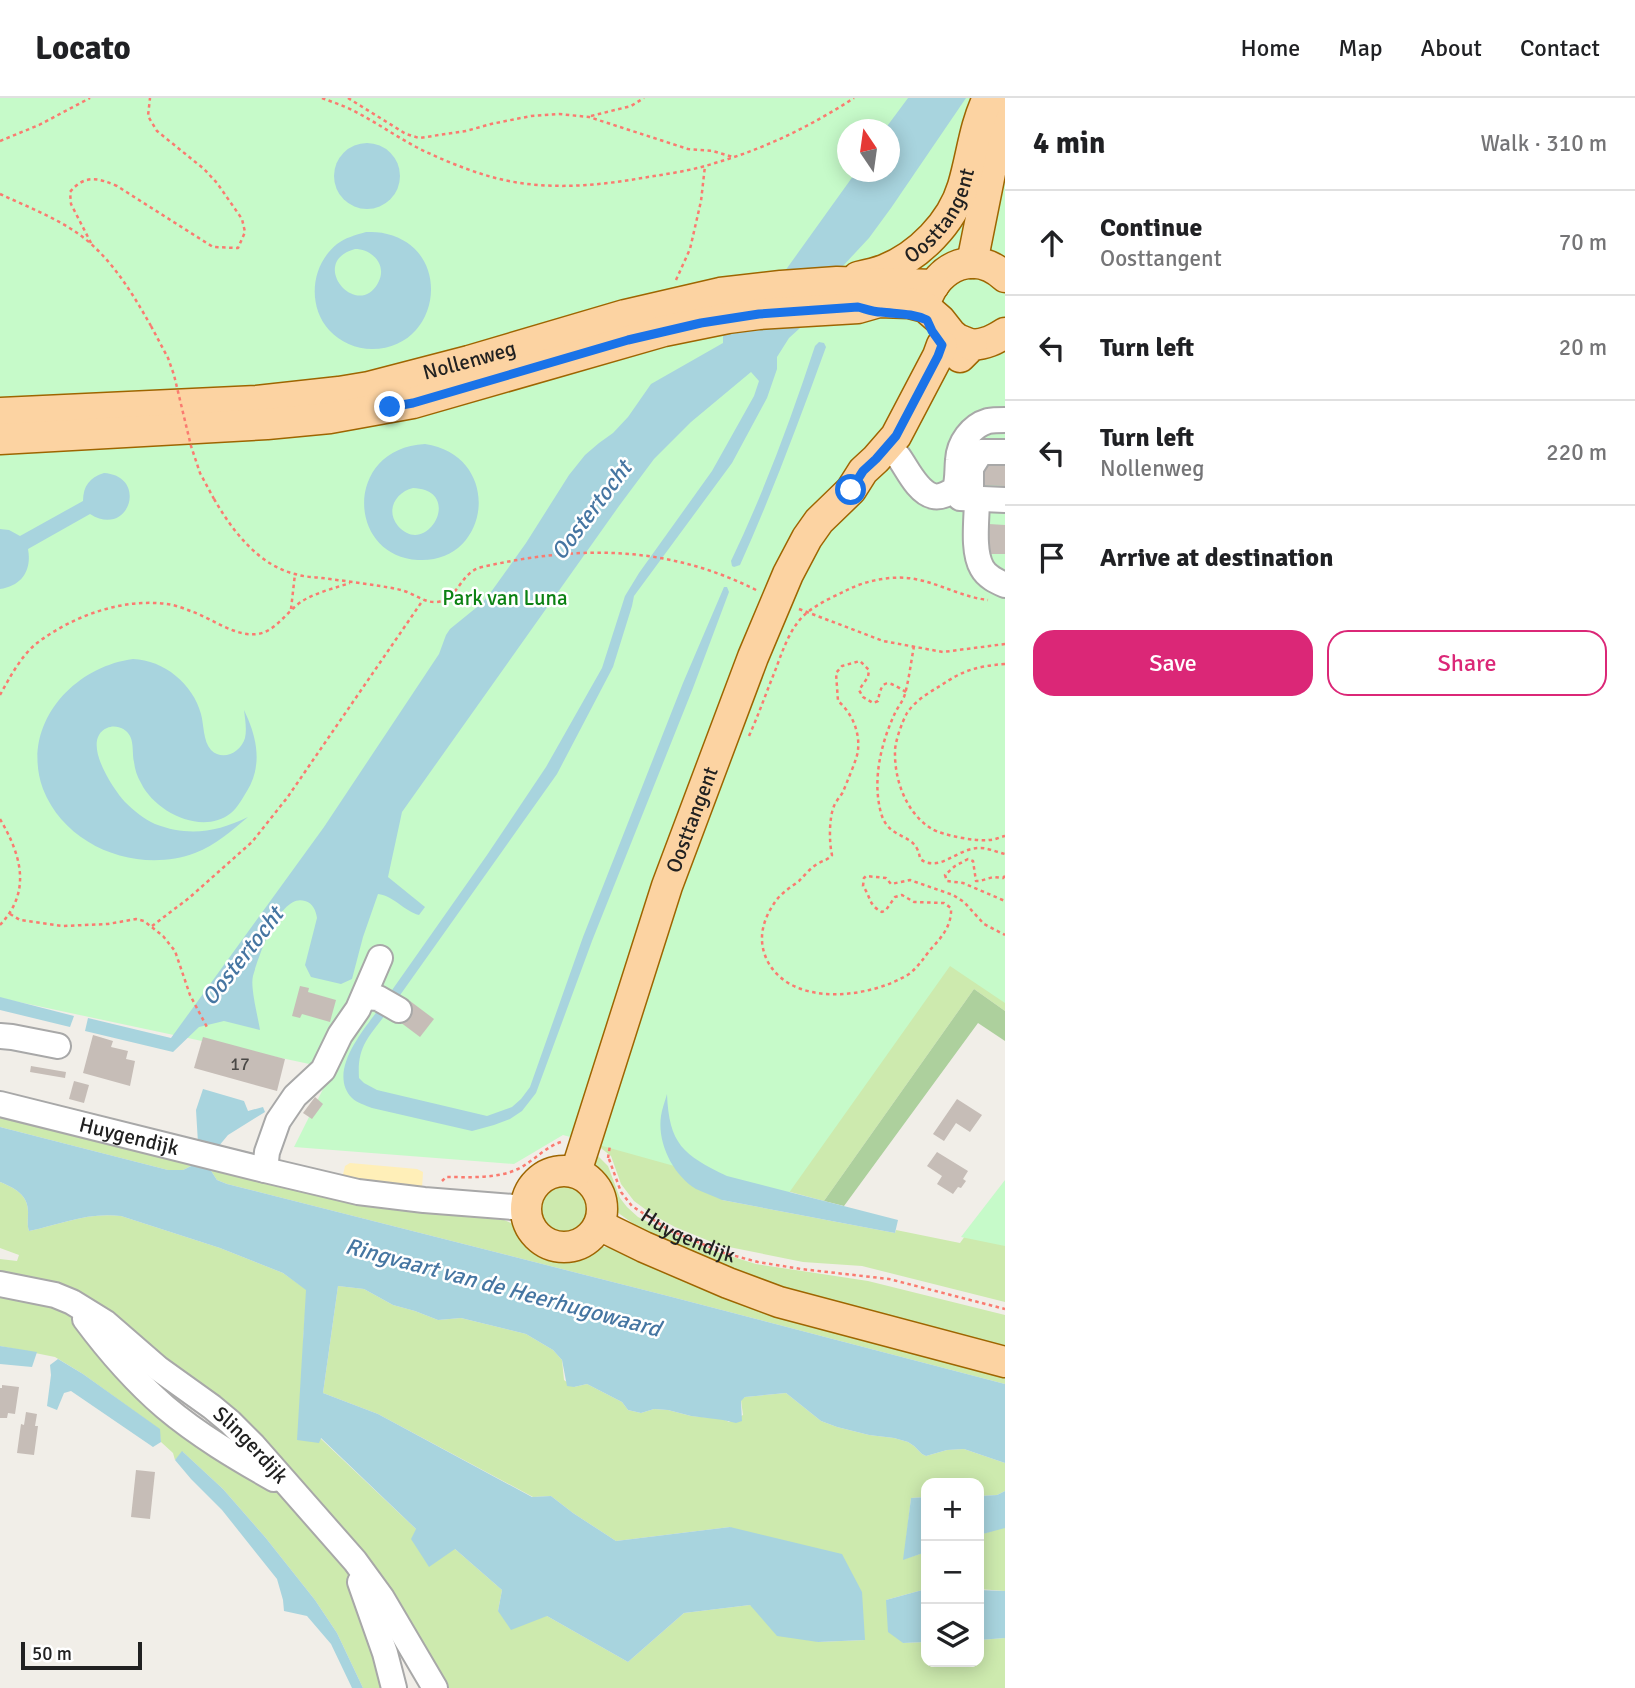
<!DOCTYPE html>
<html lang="en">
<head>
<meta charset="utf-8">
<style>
  body { margin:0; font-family:Signika,sans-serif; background:#f6f6f6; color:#202124 }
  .controls { position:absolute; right:21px; bottom:21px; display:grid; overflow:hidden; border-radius:14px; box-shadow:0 4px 18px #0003 }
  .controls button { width:63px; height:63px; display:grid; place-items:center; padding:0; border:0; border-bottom:2px solid #e0e0e0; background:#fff; color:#202124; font:35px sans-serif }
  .compass { position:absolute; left:837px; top:21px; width:63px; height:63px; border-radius:50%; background:#fff; box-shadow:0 4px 18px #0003; rotate:347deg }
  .scale { position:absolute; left:21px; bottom:18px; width:121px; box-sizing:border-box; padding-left:7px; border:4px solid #212121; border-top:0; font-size:19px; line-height:24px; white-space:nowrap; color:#212121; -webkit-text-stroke:5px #fff; paint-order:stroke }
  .stop { position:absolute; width:21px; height:21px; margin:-16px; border:5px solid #1a73e8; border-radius:50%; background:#fff }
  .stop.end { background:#1a73e8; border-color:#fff; box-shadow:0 2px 7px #0008 }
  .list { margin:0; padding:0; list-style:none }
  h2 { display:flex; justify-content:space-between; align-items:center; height:91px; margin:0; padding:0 28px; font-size:30px }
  h2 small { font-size:23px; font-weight:400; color:#757577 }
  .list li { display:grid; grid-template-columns:46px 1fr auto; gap:21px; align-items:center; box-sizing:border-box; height:105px; padding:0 28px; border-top:2px solid #e0e0e0 }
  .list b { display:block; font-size:26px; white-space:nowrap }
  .list p { margin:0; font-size:23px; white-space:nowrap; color:#757577 }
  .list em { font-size:23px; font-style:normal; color:#757577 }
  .actions { display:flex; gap:14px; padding:21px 28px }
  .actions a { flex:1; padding:16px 0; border:2px solid #db2777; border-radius:21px; text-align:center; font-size:24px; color:#db2777 }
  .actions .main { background:#db2777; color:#fff }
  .icon { flex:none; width:38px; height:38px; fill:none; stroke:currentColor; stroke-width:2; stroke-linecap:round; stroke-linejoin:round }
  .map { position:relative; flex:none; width:1005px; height:1590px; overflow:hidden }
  header { display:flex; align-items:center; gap:42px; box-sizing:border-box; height:98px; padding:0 35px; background:#fff; border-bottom:2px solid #e0e0e0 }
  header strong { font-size:33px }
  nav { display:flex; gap:38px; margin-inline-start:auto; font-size:24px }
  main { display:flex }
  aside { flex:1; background:#fff }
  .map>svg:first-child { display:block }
  .grass { fill:#cdeaae }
  .forest { fill:#add09d }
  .sand { fill:#ffefb8 }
  .park { fill:#c6fac9; fill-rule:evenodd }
  .water { fill:#a8d4de; fill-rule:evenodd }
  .building { fill:#c6bdb7 }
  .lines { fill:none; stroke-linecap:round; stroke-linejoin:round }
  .minor-casing { stroke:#a8a8a8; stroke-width:28 }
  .major-casing { stroke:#9e6500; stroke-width:33 }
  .path { stroke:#fa7b70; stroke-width:2.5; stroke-dasharray:3.5 3.5; stroke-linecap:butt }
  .minor { stroke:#fff; stroke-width:24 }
  .major { stroke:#fcd3a2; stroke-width:30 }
  .path-bridge { stroke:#fa7b70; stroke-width:2.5; stroke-dasharray:3.5 3.5; stroke-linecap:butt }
  .route { stroke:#1a73e8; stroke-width:9 }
  .labels { text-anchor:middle; stroke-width:5; stroke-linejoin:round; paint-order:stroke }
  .number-label { font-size:18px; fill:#4a4846 }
  .street-label { font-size:21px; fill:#212121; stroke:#fff }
  .park-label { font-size:21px; fill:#0c8213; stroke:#fff }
  .water-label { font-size:23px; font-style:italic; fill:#4676a2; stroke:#fff }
</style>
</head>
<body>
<header>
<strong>Locato</strong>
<nav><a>Home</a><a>Map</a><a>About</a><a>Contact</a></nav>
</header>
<main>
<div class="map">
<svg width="1005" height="1590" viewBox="0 0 1005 1590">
  <rect width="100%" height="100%" fill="#f1eee8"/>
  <g class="grass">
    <polygon points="1005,798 1005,913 974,891 824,1103 783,1092 722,1102 895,1135 896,1132 960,1145 1005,1083 1005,1204 862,1168 803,1164 719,1147 675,1129 653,1117 634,1103 621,1086 611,1058 597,1047"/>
    <polygon points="0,1014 197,1065 183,1072 168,1072 0,1029"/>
    <polygon points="598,1058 608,1068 620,1100 627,1109 638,1119 672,1136 717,1154 756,1166 868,1183 1005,1217 1005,1252 855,1215 701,1162 635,1127 617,1114 612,1108 596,1074 596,1060"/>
    <polygon points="208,1068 423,1114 504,1122 518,1128 538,1148 556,1155 574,1154 593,1148 614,1150 1005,1271 1005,1286 668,1198 227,1086 217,1082"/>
    <path d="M0,1084C15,1090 29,1097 28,1116C28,1122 27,1126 29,1133C61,1126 88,1114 121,1118L220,1150L283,1175L307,1192L303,1243L320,1340L417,1432L412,1442L455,1451L502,1492L498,1513L547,1518L628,1564L684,1515L750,1507L818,1544L865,1542L730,1429L616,1443L573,1415L551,1398L533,1399L378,1316L323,1295L338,1188L364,1191L393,1207L415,1213L438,1222L461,1220L526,1236L553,1252L562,1262L564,1282L574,1289L587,1286L622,1304L628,1312L641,1315L654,1311L668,1312L691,1318L723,1321L729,1324L743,1317L741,1302L745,1299L786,1295L821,1323L837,1329L869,1337L894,1340L908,1344L914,1348L922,1356L926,1358L947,1352L964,1351L1005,1365V1393L997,1397L979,1398V1385H926V1399L911,1400L904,1461L926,1454V1491L886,1502L903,1545L926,1544V1564H979V1542L1005,1540V1590H445L424,1559L160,1260L0,1179V1161L17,1163L19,1157L0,1150Z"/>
    <circle cx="564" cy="1110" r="25"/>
    <polygon points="0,1194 60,1207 118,1275 291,1401 347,1465 388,1590 363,1590 337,1535 315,1502 265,1439 223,1391 183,1354 175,1362 173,1355 161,1344 159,1331 83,1276 55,1259 0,1248"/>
    <polygon points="1004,1429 1005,1430 1005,1493 979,1491 979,1437"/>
  </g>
  <polygon class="forest" points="974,891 1005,913 1005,943 978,925 844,1108 824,1103"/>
  <polygon class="sand" points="350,1065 417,1071 423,1074 422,1090 342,1081 345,1068"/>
  <g class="park">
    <path d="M0,0H1005V905L950,868L786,1099L563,1037L514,1066L294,1049L333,971L0,900ZM848,32H890V74H848Z"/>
    <polygon points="1005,1082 1005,1148 961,1139"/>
  </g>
  <g class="water">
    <path d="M908,0H966L891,110L869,140L842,169L800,230L789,240L777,259V271L767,300L732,365L634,498L632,508L613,569L557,676L398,900L390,895L487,757L546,669L602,570L625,498L639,475L712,373L754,298L759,283L751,274L691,324L654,361L619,408L402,714L388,779L425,809L419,817C404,813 394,798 378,796L363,839L352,881L341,886L311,879L305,867L317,820C316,813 313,805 305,803C280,794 258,860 253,878C250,889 258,919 260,932L224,923L199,929L173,954L85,933L88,920L171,940L324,729L439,556L446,537L450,531L482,505L491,494L526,445L569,377L585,357L599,345L613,335L628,319L651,286L723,245V238L785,173L856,74H890V32L885,31Z"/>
    <circle cx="367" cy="78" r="33"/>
    <path d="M366,134C373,134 380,134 387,136C454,152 441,251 372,251C356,251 340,244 329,232C307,207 311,167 337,146C345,140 355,137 366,134ZM355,151C372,151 388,167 378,185C357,223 307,164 355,151Z"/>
    <path d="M819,244L824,245L826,249C799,323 772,396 740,467L734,469L732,468L731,463C764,394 791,321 815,248Z"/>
    <path d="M425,346C504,358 491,466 418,462C346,458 344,350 425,346ZM413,390C465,392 427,461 398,428C385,412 396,394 413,390Z"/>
    <path d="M104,375C149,378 129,441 90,416L28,451C32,472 22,488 0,491V431L9,432L20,438L83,403C83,388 90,379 104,375Z"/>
    <path d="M724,489H727L729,494L693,590L592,843L536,995L522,1013L510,1021L494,1027L472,1033L372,1010C365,1007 357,1005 352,1000C327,974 363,933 378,912L385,917C368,940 357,949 359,980L364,985L377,992L487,1018L512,1009L521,1001L530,989L583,839L683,585Z"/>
    <path d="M133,561C164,562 193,586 201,616C204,627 203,643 211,652C223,664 241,654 245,640C247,631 245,621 244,612C257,639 263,667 247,693C242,701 238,709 231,715C202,738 155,714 141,685C137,678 135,672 134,664C132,656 134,646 130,638C126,630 115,626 107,630C80,642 113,691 125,704C134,713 144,721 155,726C189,739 217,734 248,719C231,733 216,747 195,755C139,776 66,750 43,691C20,628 72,569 133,561Z"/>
    <polygon points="0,899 74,918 70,929 0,912"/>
    <polygon points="203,991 244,1003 248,1013 263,1009 265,1014 228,1037 218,1049 198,1045 196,1012"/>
    <path d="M667,996C669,1046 683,1057 727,1078L898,1122L895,1135L722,1102C714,1098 704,1095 696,1091C673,1077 657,1045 661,1018C662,1011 665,1003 667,996Z"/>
    <path d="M0,1029L168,1072H183L197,1065L208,1068L217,1082L227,1086L668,1198L1005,1286V1365L964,1351L947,1352L926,1358L922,1356L914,1348L908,1344L894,1340L869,1337L837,1329L821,1323L786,1295L745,1299L741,1303L742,1323L736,1325L723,1322L691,1318L668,1312L654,1311L641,1315L628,1312L622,1304L587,1286L574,1289L567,1288L562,1262L553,1252L526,1236L461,1220L438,1222L415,1213L393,1207L364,1191L338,1188L323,1295L378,1316L532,1399L551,1398L573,1415L616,1443L730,1429L842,1456L862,1494L865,1542L818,1544L777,1538L750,1507L684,1515L628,1564L547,1518L511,1532L498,1513L502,1492L455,1451L429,1469L411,1441L416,1431L321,1340L319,1345L297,1342L306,1192L283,1175L220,1150L121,1118C88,1114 61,1126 29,1133C27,1127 28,1122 28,1116C29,1097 15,1090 0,1084Z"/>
    <polygon points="0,1248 37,1254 32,1269 0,1266"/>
    <polygon points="58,1261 83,1276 160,1331 161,1344 153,1349 71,1293 64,1295 57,1312 47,1308 51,1277 50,1267"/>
    <polygon points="182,1353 223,1391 265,1439 315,1502 337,1535 363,1590 352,1590 331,1546 307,1518 284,1513 283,1502 277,1481 222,1412 191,1381 175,1362"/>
    <polygon points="1005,1393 1005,1430 979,1437 979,1398 997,1397"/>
    <polygon points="926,1399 926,1454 903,1462 911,1400"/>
    <polygon points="926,1491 926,1544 903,1545 888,1534 886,1502"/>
    <polygon points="979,1492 1005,1493 1005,1540 979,1542"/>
  </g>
  <g class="building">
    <polygon points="977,366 1005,367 1005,388 976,387"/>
    <polygon points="989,426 1005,427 1005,456 988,456"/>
    <polygon points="300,888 309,890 308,894 336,902 330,924 302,916 300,920 292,918"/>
    <polygon points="410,903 434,921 420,939 396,921"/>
    <polygon points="93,937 113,943 111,949 128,953 126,961 135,963 130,988 83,975"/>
    <polygon points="203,939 285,961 277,993 194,970"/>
    <polygon points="31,968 66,974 65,980 30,974"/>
    <polygon points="74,983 89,987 84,1005 69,1001"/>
    <polygon points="315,999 323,1006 312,1021 303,1015"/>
    <polygon points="957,1001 982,1017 970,1034 956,1025 944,1043 933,1036"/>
    <polygon points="937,1054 968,1073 963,1081 966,1083 961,1090 958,1089 953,1096 937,1086 942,1078 927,1068"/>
    <polygon points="2,1287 19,1289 15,1316 8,1315 7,1320 0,1320 0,1290 2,1290"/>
    <polygon points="26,1314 37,1316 35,1328 38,1328 34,1357 17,1355 21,1326 24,1327"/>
    <polygon points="136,1372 155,1374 150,1421 131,1419"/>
  </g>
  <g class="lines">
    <g class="minor-casing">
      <g id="minor">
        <path d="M898,358C907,370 917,394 933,398C941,400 949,395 955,391C958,381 957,373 958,362C959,345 971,328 988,323C993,322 1000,322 1005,322"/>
        <polyline points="971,393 971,370 981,354 1005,354"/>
        <polyline points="960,400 1005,402"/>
        <path d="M977,401C977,420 972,453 982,470C987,479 996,483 1005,487"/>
        <polyline points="364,899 378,900 399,912"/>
        <polyline points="0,938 12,939 58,948"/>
        <path id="s2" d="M0,1006L265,1072L358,1094L424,1102L526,1110"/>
        <polyline points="265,1072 267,1054 278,1023 295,998 323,972 340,937 358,911 380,860"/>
        <path id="s3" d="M0,1186L55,1197L72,1204L106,1225L159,1271L212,1309L230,1324L253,1347L355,1463L382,1500L435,1590"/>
        <path d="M85,1221C108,1252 135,1283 165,1309C198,1337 237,1360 274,1381"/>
        <polyline points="360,1484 385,1555 394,1590"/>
      </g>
    </g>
    <g class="major-casing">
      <g id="major">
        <polyline points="972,165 999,30 1005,8"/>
        <path id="s4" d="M858,179C867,177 876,175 884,172C919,158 952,125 963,88C972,58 974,29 988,0"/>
        <path d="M926,203C938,167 976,151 1005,179"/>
        <path d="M960,259L972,247C986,246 994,242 1005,235"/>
        <path id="s5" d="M0,315L257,303L339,294L369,289L469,263L625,217L720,195L781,188L837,184L934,187"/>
        <polyline points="0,341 267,326 330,320 413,305 664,233 728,220 759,216 858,210 879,204 909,205 925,209 940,222 951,236 957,241 972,247"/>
        <circle cx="564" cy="1111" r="38"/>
        <path id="s6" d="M576,1074L667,788L753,559L788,476L807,440L819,423L851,392L863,373L876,361L896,338L938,258L942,247"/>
        <polyline points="599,1127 644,1149 728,1185 779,1204 1005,1264"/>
      </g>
    </g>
    <g class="path">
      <path d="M322,0C332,4 342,7 352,12C374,23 394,37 416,49C438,60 462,70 485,77C536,93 590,89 642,80C666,76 691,73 715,65C764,51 811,28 854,0"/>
      <polyline points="348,0 406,36 419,40 466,33 491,26 531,18 559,16 589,19 688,51 713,53 733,59"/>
      <polyline points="591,18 631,8 644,0"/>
      <polyline points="0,43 39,27 90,0"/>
      <path d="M0,96C30,110 65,123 90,145C116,168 134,198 151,228"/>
      <path d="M91,145L71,106L70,94C85,76 98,80 117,88L213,149L238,150L245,134L242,121L217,85L204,71L157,33L148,18L150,0"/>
      <polyline points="676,182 690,151 701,103 705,68"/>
      <path d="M214,401C232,432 258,467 295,476C304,479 313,479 322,480C345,483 369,486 392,490C397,491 402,492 407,494C417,498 426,505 437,504C459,501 460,474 482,469C579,447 668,447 758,493"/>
      <polyline points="291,511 295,476"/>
      <polyline points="799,511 883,543 943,554 1005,546"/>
      <path d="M914,548C911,564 909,581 905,596C903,603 898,609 895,615C881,645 872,682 881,715C889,744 917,733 920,761C940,775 956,751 978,750C986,749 996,754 1005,756"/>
      <path d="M1005,566C978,568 963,572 940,588C928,595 914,604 907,615C902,624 894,646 895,656C895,684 907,716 932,731C942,737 977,744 989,742C995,742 1000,739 1005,738"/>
      <path d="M906,594C889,584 882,578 878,603L873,605L863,599L859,592L868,579L869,572L860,563L842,568L836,575L838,603C852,615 860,634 858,652C858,659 846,686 843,694C840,699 836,703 834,708C829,720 829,744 832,757C828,762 824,762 819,765C811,769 805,777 799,783C790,790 781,795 775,804C762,823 757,843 768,864C793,910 871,900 909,876C918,869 923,861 930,852C941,840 952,828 951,810L944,805L914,804L902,797L895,799L886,812L882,814C868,807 871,799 863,788L864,780L866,778L886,780L891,786L910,782L953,797L964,804L984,826L1005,837"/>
      <path d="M0,597C10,579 21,558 37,545C73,518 122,500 167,506C176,507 185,511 193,514C213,521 235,539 258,536C277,533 288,511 304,502C318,494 335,490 350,485"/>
      <path d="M749,638C758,618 765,598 773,578C782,556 789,528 809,513C821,504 835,498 847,492C867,482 893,477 915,481C941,486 962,499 988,502"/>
      <path d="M0,721C21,757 32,793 0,827"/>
      <polyline points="1005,778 1003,780 993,779 980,783 976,783 973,763 968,761 955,768 945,777 947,783 963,785 1005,803"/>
      <polyline points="10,816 20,822 63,828 108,826 136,821 144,823 163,838 175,853 190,897 208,931"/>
      <polyline points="152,828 189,800 252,744 287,700 423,502"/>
      <polyline points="608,1060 610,1047"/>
      <path id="s1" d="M609,1061L621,1094L632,1108L669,1132L724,1155L758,1164L801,1171L889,1181L1005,1211"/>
      <path d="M442,1083L446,1079C469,1079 497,1081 518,1071C534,1063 545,1049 561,1044"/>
    </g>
    <use href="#minor" class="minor"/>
    <use href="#major" class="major"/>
    <polyline class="path-bridge" points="151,228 168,260 174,277 191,348 200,375 214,401"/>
  </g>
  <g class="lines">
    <path class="route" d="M390,309L413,305L628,242L701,225L759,216L858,209C866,211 873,214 881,214C897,216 912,215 927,222L932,233L942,247L938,258L896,338L876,361L863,373L851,392"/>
  </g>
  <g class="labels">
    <g class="number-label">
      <text x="240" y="972">17</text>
    </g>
    <g class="street-label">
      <text dy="7" stroke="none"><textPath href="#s4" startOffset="108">Oosttangent</textPath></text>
      <text dy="7" stroke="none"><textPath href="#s5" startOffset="474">Nollenweg</textPath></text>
      <text dy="7" stroke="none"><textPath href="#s6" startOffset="371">Oosttangent</textPath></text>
      <text dy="7" stroke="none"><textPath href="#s2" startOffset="133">Huygendijk</textPath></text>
      <text dy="7" stroke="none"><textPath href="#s1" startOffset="117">Huygendijk</textPath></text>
      <text dy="7" stroke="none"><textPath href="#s3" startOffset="304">Slingerdijk</textPath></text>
    </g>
    <g class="park-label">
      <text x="505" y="507">Park van Luna</text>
    </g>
    <g class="water-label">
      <text transform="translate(591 412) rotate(-53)" y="8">Oostertocht</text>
      <text transform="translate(242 858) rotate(-52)" y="8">Oostertocht</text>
      <text transform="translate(503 1189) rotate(15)" y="8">Ringvaart van de Heerhugowaard</text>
    </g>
  </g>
</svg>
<div class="controls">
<button>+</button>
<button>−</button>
<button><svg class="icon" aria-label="layers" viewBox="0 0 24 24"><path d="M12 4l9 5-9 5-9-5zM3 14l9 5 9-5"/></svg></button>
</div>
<svg class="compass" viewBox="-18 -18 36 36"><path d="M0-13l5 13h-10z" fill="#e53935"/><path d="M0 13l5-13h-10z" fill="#757577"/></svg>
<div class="scale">50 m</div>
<div class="stop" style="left:851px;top:392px"></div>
<div class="stop end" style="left:390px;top:309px"></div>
</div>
<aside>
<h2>4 min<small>Walk · 310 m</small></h2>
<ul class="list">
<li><svg class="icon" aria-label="ahead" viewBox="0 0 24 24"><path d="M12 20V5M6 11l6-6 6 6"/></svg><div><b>Continue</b><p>Oosttangent</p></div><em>70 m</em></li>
<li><svg class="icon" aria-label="left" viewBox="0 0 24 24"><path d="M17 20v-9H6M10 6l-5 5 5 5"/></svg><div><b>Turn left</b></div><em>20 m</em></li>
<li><svg class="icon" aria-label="left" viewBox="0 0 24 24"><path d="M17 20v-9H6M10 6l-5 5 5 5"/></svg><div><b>Turn left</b><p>Nollenweg</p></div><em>220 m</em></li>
<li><svg class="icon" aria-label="arrive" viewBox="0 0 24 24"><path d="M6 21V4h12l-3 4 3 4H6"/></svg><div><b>Arrive at destination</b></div></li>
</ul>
<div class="actions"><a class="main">Save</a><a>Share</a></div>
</aside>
</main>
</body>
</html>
